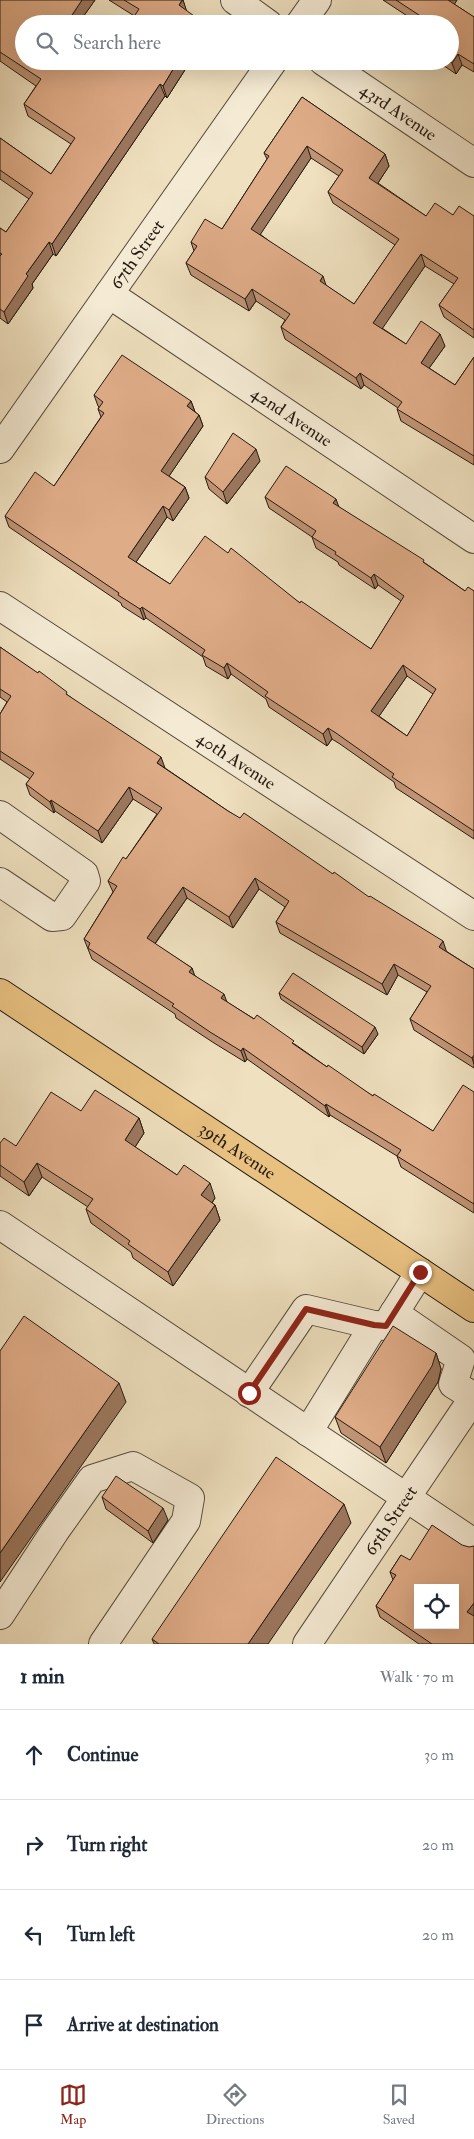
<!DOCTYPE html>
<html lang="en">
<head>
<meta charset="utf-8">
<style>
  body { margin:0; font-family:"IM FELL Double Pica",serif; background:#f6f6f7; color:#1f2937 }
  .controls { position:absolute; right:15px; bottom:15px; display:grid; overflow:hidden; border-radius:0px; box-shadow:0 5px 20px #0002 }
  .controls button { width:45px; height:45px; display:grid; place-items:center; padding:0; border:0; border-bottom:1px solid #e0e1e3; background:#fff; color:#1f2937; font:25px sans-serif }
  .stop { position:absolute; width:15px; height:15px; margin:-11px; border:4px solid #8f2418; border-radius:50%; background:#fff }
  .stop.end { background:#8f2418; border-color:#fff; box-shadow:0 1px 5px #0008 }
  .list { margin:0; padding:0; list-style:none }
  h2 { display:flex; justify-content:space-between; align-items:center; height:65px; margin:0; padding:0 20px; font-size:21px }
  h2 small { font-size:16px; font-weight:400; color:#747a83 }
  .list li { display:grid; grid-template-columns:32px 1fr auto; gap:15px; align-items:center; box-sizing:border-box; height:90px; padding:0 20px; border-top:1px solid #e0e1e3 }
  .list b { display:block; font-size:19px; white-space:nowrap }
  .list em { font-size:16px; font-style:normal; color:#747a83 }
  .icon { flex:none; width:28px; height:28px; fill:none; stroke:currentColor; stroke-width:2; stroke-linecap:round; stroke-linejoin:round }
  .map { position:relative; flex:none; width:474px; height:1644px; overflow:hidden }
  .search { position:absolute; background:#fff; box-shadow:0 5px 20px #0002; left:15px; right:15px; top:15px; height:55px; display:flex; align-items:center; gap:12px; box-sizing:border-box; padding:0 18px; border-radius:28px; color:#747a83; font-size:19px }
  .sheet { height:425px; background:#fff }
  nav { display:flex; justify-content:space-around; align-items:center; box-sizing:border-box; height:70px; border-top:1px solid #e0e1e3; background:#fff; font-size:14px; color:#747a83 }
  nav a { display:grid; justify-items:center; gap:2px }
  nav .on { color:#8f2418 }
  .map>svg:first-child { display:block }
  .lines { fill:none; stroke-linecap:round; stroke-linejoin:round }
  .minor-casing { stroke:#584c3c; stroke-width:30 }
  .major-casing { stroke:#251b11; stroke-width:30 }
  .minor { stroke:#f5ebd5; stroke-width:28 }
  .major { stroke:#e8c080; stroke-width:28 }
  .wall { fill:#c09475; stroke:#251b11; fill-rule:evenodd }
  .shaded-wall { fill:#9c785f; stroke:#251b11 }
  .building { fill:#dfac88; stroke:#251b11; fill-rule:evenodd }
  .route { stroke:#8f2418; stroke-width:6 }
  .labels { text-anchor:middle; stroke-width:5; stroke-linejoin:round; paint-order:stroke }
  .street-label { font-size:18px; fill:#251b11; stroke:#f5ebd5 }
</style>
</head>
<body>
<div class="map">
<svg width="474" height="1644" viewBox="0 0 474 1644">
  <rect width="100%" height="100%" fill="#efe0bf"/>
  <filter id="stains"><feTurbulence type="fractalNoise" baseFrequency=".004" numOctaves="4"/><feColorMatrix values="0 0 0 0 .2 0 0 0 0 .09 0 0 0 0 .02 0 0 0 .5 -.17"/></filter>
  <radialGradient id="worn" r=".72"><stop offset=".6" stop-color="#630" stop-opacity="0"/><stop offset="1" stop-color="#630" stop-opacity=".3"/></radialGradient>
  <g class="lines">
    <g class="minor-casing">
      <g id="minor">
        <polyline points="235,0 268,24"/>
        <polyline points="300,24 317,0"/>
        <path id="s1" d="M323,61L474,163"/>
        <path id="s2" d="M109,294L474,539"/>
        <path id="s3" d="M0,449L273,61"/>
        <path id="s4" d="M0,606L474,916"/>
        <polyline points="0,815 84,874 86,881 62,916 52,917 0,882"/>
        <polyline points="0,1225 474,1543"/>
        <polyline points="394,1313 461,1359 453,1384 474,1397"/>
        <polyline points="249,1393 306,1309 374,1325 386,1326 420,1272"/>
        <polyline points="308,1432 374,1325"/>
        <polyline points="0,1615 55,1531 92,1479 133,1466 190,1498 186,1521 103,1644"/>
        <path id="s5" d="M307,1644L474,1397"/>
      </g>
    </g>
    <g class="major-casing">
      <g id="major">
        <path id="s6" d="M0,993L474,1308"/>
      </g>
    </g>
    <use href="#minor" class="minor"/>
    <use href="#major" class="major"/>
  </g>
  <g class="wall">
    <polygon points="0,0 95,0 78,24 24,24 24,61 193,61 191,63 190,62 167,98 165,96 56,256 53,254 32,284 33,288 8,324 0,318 0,228 6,232 29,199 0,179 0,138 51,174 71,144 28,116 24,104 36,86 0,61"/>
    <polygon points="109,0 183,0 186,11 138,24 136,17"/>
    <polygon points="383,0 457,0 454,4 474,17 474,72 462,65 456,74 437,61 450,61 418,23"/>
    <path d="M302,97L385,154L389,166L378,183L426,216L453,215L474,216V338L444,317L439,305L454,284L425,266L382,328L406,344L445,346L429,368L455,385L474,357V465L401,421L397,409L398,408L364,385L361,389L285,339L281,327L285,320L256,301L249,311L191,275L186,263L194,251L191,242L222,229L267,159L264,153ZM311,158L339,176L328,192L333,203L395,245L354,304L327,286L260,234Z"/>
    <path d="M94,395L191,401L195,412L199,415L203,426L169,476L185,487L189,498L173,521L167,517L136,562L170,584L228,553L300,603L371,649L401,601L378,585L375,589L339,565L338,562L316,548L312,537L269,508L265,497L339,507L425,563L465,591H474V839L396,788L394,782L340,744L332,739L327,746L269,707L266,699L231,674L228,679L206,666L203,657L146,618L144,620L122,606L121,603L9,527L5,516L54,486L101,417L98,409L99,407L98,406ZM407,676L433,694L407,736L379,716Z"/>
    <polygon points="260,461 227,504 209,489 205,477"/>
    <polygon points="0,647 69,696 165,768 228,811 474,969 474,1068 414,1030 410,1019 427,992 398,975 387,995 280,933 276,922 285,907 259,889 233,928 187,898 155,944 192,968 194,975 227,1002 296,1045 327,1067 373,1096 433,1131 474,1092 474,1213 401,1167 397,1156 330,1115 329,1117 247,1059 245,1062 214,1043 176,1018 175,1014 92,959 84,939 113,892 108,881 126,859 157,814 133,799 102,843 55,811 54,813 30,795 26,784 30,779 0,759 0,714 7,702 0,697"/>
    <polygon points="279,993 378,1034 364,1054 281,999"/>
    <polygon points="81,1111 139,1118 144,1133 135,1147 177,1175 215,1198 212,1203 215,1205 220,1220 173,1286 133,1258 131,1252 91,1223 86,1209 88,1207 42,1177 29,1196 0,1176 0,1143 16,1146"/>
    <polygon points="436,1353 441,1369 438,1382 386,1463 341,1433 335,1417"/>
    <polygon points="102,1497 168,1520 153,1543 106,1509"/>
    <polygon points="401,1555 474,1644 419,1644 380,1617 376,1606 393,1580 390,1572"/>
    <polygon points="152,1639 159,1644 154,1644"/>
  </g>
  <g class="shaded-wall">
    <polygon points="82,0 95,0 78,24 66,24"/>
    <polygon points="183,0 187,12 179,5"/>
    <polygon points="447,0 457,0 451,10"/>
    <polygon points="458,54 462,65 456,74 452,63"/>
    <polygon points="178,61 190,61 190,62 167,98 163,86"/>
    <polygon points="160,84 165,96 56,256 52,244"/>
    <polygon points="307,146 311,158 256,241 251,229"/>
    <polygon points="385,154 389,166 374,189 369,178"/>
    <polygon points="49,242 53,254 32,284 33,288 8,324 4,312 26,274"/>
    <polygon points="421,254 425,266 378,335 373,323"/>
    <polygon points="323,276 327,288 320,281"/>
    <polygon points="252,289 256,301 249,311 245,299"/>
    <polygon points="440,334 445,346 425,374 421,363"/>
    <polygon points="360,373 364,385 361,389 356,378"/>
    <polygon points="191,401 195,412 187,406"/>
    <polygon points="199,415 203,426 165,482 161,471"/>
    <polygon points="256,449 260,461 227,504 223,492"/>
    <polygon points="185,487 189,498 173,521 169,510"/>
    <polygon points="336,499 340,510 333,503"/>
    <polygon points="163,506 167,517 132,568 128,557"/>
    <polygon points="374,574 378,585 375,589 371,578"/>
    <polygon points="142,607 146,618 144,620 140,609"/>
    <polygon points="227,663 231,674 228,679 224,668"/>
    <polygon points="403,665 407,676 375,722 371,711"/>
    <polygon points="328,728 332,739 327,746 323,734"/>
    <polygon points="161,757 165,768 157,763"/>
    <polygon points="129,787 133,799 102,843 98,831"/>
    <polygon points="51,800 55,811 54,813 50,802"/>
    <polygon points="255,878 259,889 233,928 229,917"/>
    <polygon points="183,887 187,898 151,949 147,938"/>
    <polygon points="443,941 447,953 439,947"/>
    <polygon points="394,964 398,975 387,995 382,984"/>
    <polygon points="192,968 196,979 189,972"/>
    <polygon points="224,994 228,1005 221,998"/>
    <polygon points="375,1027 378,1034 364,1054 362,1047"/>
    <polygon points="243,1048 247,1059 245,1062 241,1051"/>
    <polygon points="474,1055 474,1064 472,1058"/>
    <polygon points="326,1104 330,1115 329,1117 325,1106"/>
    <polygon points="139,1118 144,1133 130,1155 125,1140"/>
    <polygon points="37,1163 42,1177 29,1196 24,1182"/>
    <polygon points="210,1183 215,1198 207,1210 201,1195"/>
    <polygon points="215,1205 220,1220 173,1286 168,1272"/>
    <polygon points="436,1353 441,1369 438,1382 386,1463 380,1447"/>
    <polygon points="119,1383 126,1402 0,1582 0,1553"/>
    <polygon points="344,1504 351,1523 268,1644 248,1644"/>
    <polygon points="163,1508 168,1520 153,1543 148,1531"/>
    <polygon points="474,1603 474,1619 467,1612"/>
  </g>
  <g class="building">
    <polygon points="0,0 82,0 66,24 24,24 24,61 178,61 163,86 160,84 52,244 49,242 26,274 28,276 4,312 0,309 0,256 2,254 0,253 0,228 6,232 33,193 0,170 0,138 51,174 75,138 24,104 41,79 0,52"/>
    <polygon points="124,0 182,0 179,5 205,24 138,24 141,19 135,15 139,9"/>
    <polygon points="396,0 448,0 474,17 474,64 458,54 452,63 449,61 450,61 450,24 417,24 422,17"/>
    <path d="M302,97L385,154L369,178L426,216L435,203L453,215L459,206L474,216V330L439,305L458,278L421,254L373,323L406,344L421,321L440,334L421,363L455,385L474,357V456L397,409L402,402L360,373L356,378L281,327L290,314L252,289L245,299L186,263L197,246L191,242L205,219L222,229L269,156L264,153ZM307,146L343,170L328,192L399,239L354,304L320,281L323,276L251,229Z"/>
    <path d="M122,355L191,401L187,406L199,415L161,471L185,487L169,510L163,506L128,557L170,584L205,536L228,553L231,548L300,603L301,601L371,649L404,596L374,574L371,578L335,554L336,552L312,537L316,531L265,497L286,466L336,499L333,503L424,560L423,562L465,591L468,587L474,591V831L392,777L394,774L336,733L328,728L323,734L265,696L268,692L227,663L224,668L202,655L205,650L142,607L140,609L118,595L119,593L5,516L35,472L54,486L104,413L98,409L103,402L94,395ZM403,665L436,689L407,736L371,711Z"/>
    <polygon points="233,433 256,449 223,492 205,477"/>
    <polygon points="0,647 38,673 39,671 67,692 66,694 161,757 157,763 228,811 240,818 244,813 333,874 334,872 369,897 370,896 443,941 439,947 474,969 474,1055 472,1058 410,1019 431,986 394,964 382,984 276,922 289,901 255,878 229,917 183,887 147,938 192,968 189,972 224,994 221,998 254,1019 257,1015 294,1041 292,1043 327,1067 328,1065 373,1096 374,1094 433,1131 463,1085 474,1092 474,1204 397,1156 401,1150 326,1104 325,1106 243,1048 241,1051 210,1032 172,1006 174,1004 88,948 90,943 84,939 117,886 108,881 123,857 126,859 162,808 129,787 98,831 51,800 50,802 26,784 34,773 0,751 0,714 11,696 0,689"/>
    <polygon points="293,973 375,1027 362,1047 279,993"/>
    <polygon points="95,1090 139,1118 125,1140 177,1175 184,1165 210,1183 201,1195 215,1205 168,1272 128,1244 130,1241 86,1209 93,1199 37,1163 24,1182 0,1165 0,1143 4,1138 16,1146 51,1092 81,1111"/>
    <polygon points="24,1316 119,1383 0,1553 0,1351"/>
    <polygon points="393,1326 436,1353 432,1366 380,1447 335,1417"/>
    <polygon points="276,1457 344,1504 248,1644 159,1644 152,1639"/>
    <polygon points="116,1476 163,1508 148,1531 102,1497"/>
    <path d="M432,1525L462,1545L469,1547L474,1546V1603L467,1612L474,1616V1644H432L376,1606L396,1575L390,1572L401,1555L410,1560ZM418,1588H455V1625H418Z"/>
  </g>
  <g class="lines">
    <polyline class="route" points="249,1393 306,1309 374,1325 386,1326 420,1272"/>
  </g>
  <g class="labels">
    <g class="street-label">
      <text dy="6" stroke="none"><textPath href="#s1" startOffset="91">43rd Avenue</textPath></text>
      <text dy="6" stroke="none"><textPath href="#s3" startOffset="238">67th Street</textPath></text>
      <text dy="6" stroke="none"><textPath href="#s2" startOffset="220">42nd Avenue</textPath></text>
      <text dy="6" stroke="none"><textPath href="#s4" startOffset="282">40th Avenue</textPath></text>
      <text dy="6" stroke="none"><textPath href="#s6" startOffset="285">39th Avenue</textPath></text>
      <text dy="6" stroke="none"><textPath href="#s5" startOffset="149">65th Street</textPath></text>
    </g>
  </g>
  <rect width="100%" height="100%" filter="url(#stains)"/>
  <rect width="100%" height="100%" fill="url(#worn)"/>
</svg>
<div class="controls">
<button><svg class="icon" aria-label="locate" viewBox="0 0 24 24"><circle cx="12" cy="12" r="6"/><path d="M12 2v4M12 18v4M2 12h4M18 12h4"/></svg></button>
</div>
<div class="stop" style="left:249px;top:1393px"></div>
<div class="stop end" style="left:420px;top:1272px"></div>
<div class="search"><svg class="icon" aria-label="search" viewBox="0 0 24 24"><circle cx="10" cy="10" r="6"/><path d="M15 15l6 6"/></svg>Search here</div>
</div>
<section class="sheet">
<h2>1 min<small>Walk · 70 m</small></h2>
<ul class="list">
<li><svg class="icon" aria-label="ahead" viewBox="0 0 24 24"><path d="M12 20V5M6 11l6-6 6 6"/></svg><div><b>Continue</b></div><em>30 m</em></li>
<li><svg class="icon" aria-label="right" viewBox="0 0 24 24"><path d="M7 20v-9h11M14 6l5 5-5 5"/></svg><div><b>Turn right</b></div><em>20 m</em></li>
<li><svg class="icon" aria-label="left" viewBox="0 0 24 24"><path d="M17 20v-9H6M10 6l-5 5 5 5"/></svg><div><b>Turn left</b></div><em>20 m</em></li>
<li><svg class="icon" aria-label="arrive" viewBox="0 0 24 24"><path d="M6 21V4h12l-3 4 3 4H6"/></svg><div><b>Arrive at destination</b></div></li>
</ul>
</section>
<nav>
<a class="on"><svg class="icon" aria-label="map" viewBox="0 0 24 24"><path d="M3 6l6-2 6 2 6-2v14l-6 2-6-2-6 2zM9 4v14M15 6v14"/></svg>Map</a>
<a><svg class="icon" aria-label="directions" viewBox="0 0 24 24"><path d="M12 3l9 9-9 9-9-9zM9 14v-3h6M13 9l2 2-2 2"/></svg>Directions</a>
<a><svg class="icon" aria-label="saved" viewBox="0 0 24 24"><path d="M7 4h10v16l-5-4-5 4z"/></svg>Saved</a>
</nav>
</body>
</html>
